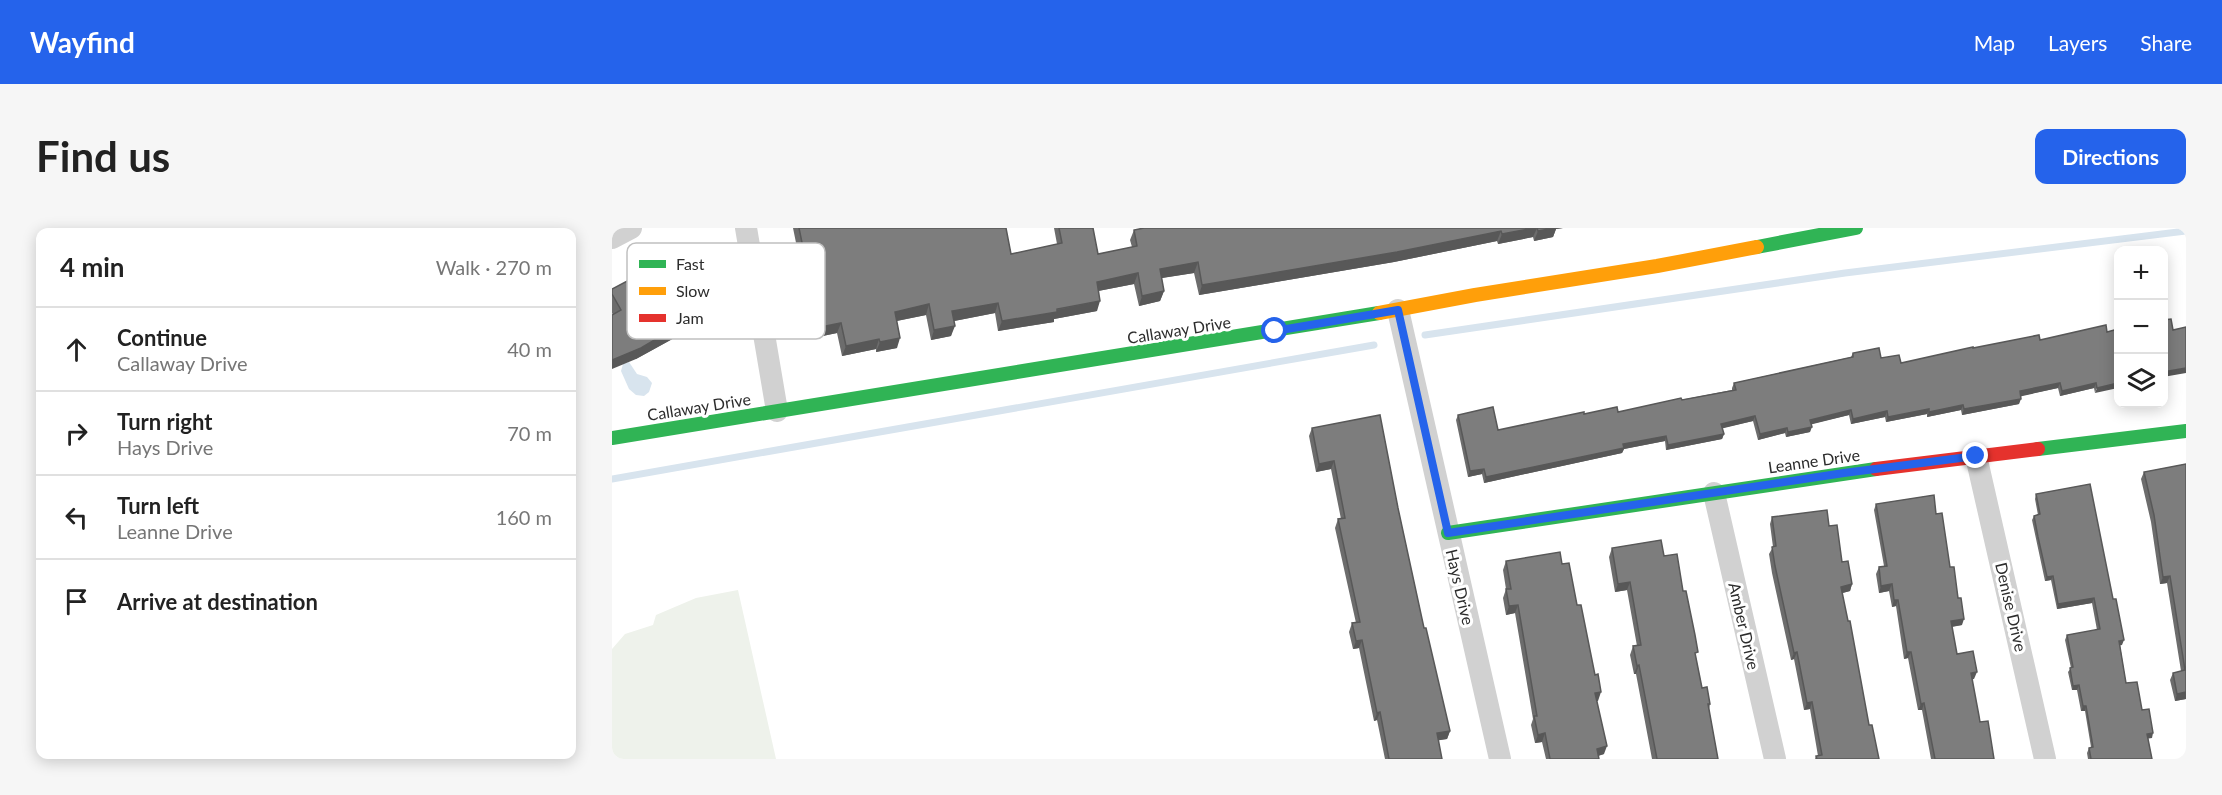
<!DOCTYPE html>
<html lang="en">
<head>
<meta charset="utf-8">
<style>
  body { margin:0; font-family:Lato,sans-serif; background:#f6f6f6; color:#222 }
  .controls { position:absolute; right:18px; top:18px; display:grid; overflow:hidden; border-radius:12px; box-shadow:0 3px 15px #0003 }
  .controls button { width:54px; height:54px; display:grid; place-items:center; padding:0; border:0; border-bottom:2px solid #e0e0e0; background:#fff; color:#222; font:30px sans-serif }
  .stop { position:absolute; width:18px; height:18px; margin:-14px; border:4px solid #2563eb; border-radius:50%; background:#fff }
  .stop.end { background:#2563eb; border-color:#fff; box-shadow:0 2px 6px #0008 }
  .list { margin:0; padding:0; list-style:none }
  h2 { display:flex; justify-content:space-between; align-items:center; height:78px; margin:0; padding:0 24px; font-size:26px }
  h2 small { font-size:20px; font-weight:400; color:#767676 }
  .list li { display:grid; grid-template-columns:39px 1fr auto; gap:18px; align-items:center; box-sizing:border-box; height:84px; padding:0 24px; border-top:2px solid #e0e0e0 }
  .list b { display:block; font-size:22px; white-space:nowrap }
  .list p { margin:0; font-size:20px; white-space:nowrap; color:#767676 }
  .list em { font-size:20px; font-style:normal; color:#767676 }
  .icon { flex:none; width:33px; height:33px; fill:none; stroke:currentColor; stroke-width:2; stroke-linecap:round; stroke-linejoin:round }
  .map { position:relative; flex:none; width:1574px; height:531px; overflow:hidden; border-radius:12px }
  header { display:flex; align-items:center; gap:36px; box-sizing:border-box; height:84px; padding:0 30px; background:#2563eb; color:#fff }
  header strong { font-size:28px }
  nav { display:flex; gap:33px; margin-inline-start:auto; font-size:21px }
  .intro { display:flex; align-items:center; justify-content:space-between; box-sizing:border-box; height:144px; padding:0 36px }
  h1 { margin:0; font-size:42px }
  .button { padding:15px 27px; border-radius:12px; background:#2563eb; color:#fff; font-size:21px; font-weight:700 }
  main { display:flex; gap:36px; padding:0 36px }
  aside { flex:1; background:#fff; border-radius:12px; box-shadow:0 3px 15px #0003 }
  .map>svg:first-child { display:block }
  .green { fill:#eef2eb }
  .water { fill:#d8e4ee }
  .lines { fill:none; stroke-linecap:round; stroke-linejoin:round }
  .stream { stroke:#d8e4ee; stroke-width:7 }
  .street { stroke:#d1d1d1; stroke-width:22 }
  .fast { stroke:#30b455; stroke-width:14 }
  .slow { stroke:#ff9f0a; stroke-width:14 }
  .jam { stroke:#e5322d; stroke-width:14 }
  .wall { fill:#6c6c6c }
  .shaded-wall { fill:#585858 }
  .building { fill:#7d7d7d; stroke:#585858; stroke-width:1.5 }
  .route { stroke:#2563eb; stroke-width:8 }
  .labels { text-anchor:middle; stroke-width:6; stroke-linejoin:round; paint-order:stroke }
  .street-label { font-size:16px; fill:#2c2c2c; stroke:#fff }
  .key { fill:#fff; stroke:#c0c0c0; stroke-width:1.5 }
  .key-label { font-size:16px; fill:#2c2c2c }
</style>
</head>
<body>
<header>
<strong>Wayfind</strong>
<nav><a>Map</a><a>Layers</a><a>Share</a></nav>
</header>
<div class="intro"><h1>Find us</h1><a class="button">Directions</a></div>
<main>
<aside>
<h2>4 min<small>Walk · 270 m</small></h2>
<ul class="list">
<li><svg class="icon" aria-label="ahead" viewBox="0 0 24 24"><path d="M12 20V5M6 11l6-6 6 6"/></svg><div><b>Continue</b><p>Callaway Drive</p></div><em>40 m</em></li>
<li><svg class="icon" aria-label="right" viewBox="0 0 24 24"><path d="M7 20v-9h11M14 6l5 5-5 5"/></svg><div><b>Turn right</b><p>Hays Drive</p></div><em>70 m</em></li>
<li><svg class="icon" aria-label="left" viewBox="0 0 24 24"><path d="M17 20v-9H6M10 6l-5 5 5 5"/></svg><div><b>Turn left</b><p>Leanne Drive</p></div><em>160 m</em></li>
<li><svg class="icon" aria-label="arrive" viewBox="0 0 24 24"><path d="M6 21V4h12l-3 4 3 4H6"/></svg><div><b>Arrive at destination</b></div></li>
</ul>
</aside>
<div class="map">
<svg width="1574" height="531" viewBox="0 0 1574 531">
  <rect width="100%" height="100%" fill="#fff"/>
  <polygon class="green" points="126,362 164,531 0,531 0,421 13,406 41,397 44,387 84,370"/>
  <polygon class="water" points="17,134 25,146 35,149 40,155 37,164 32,168 24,167 17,161 9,143 11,136"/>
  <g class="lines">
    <g class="stream">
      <polyline points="813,107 1233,45 1574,3"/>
      <polyline points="0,251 762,117"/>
    </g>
    <g class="street">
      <polyline points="134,0 165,183"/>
      <polyline points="0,10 19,0"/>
      <polyline points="786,82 888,531"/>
      <polyline points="1364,228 1433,531"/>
      <polyline points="1102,265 1163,531"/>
    </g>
    <g class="fast">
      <polyline points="1145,19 1244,0"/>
      <polyline points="0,210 767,85"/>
      <polyline points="1426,221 1574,203"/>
      <polyline points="836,305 1264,241"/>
    </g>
    <polyline class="slow" points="767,85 863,67 1045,38 1145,19"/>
    <polyline class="jam" points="1264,241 1426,221"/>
  </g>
  <g class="wall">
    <polygon points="181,0 394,0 399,26 445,16 442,0 481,0 486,26 520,19 518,12 522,2 532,0 951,0 944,1 941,9 922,13 921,9 886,16 885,13 782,34 587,67 582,45 549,50 552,63 548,73 527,78 522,56 486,63 485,83 442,91 442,94 386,103 383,85 342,93 339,108 319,112 314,87 285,93 285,120 264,124 264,121 230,128 225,105 196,111 188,69 191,59 193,59"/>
    <polygon points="50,27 85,37 100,68 57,78 64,109 24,131 0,85 0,61 35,79 57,77 47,35"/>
    <polygon points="1506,101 1483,165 1482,160 1448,168 1446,160 1408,168 1407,176 1350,187 1349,182 1315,189 1315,186 1274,194 1273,189 1239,196 1237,187 1199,196 1198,204 1174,209 1173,205 1146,212 1141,193 1110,200 1112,206 1110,211 1054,222 1053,213 1012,221 1010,225 872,255 870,246 856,249 844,192 846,187 886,202 972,186 1006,184 1120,162 1120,160 1122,155 1239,129 1241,125 1269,130 1289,135 1361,120 1495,104"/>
    <polygon points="700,200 786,280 812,400 838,503 835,511 826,512 830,531 773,531 765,492 762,493 747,420 741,421 737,404 740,395 744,395 723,300 726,291 729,291 719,241 704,244 697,208"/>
    <polygon points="1574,236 1574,471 1563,473 1558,452 1561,445 1569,443 1555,355 1548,356 1539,294 1529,251 1532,244"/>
    <polygon points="1424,266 1510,417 1508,417 1514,455 1530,482 1540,510 1536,510 1540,531 1476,531 1475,525 1477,520 1479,519 1473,483 1469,483 1465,462 1460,462 1456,444 1459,440 1453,412 1455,407 1485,402 1480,375 1445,381 1439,352 1433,353 1420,292 1422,288 1426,287 1423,271"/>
    <polygon points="1264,276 1324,286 1338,339 1350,397 1340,399 1345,426 1362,451 1360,451 1368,494 1382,531 1319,531 1310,482 1306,482 1296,430 1292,431 1284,378 1280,379 1277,363 1267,365 1264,346 1267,339 1272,338 1262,282"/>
    <polygon points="1160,289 1217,298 1230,334 1240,356 1238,363 1230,365 1257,497 1267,531 1203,531 1204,528 1206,528 1198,481 1192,482 1182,431 1179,432 1160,345 1157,326 1161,319 1158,296"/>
    <polygon points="1000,320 1052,328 1071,363 1090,460 1098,476 1097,481 1106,531 1040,531 1024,446 1022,446 1018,427 1021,418 1025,418 1015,362 1003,364 997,329"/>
    <polygon points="894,333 950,336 965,377 986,473 985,473 992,526 986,528 987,531 934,531 930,514 923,515 919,497 921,491 903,385 894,387 891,370 894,361 891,342"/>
  </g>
  <g class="shaded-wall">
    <polygon points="922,0 925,0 921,9 886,16 890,6"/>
    <polygon points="941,0 951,0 944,1 941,9 922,13 926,3"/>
    <polygon points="889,3 885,13 782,34 587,67 590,57"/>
    <polygon points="586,34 582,45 544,51 548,41"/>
    <polygon points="526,45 522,56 481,64 485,54"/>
    <polygon points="103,60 100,68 57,78 60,70"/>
    <polygon points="552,63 548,73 527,78 530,68"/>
    <polygon points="488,73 485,83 442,91 442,94 386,103 390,93"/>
    <polygon points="386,75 383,85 337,94 340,83"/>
    <polygon points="317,76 314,87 279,94 283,84"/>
    <polygon points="229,95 225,105 196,111 199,101"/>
    <polygon points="68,97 64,109 24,131 0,141 0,132"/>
    <polygon points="343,98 339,108 319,112 322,102"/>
    <polygon points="288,110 285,120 264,124 268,114"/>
    <polygon points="267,111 264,121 230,128 234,118"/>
    <polygon points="1574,140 1574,145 1551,149 1551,144"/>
    <polygon points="1448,155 1446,160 1406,169 1408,163"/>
    <polygon points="1484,155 1482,160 1448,168 1450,163"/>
    <polygon points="1506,155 1506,160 1483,165 1485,160"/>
    <polygon points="1409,171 1407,176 1350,187 1352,181"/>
    <polygon points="1351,177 1349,182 1315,189 1317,184"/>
    <polygon points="1317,181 1315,186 1274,194 1276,189"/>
    <polygon points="1239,182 1237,187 1197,197 1198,192"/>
    <polygon points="1275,183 1273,189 1239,196 1241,191"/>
    <polygon points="1143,188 1141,193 1108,201 1109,196"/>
    <polygon points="1200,199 1198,204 1174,209 1176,204"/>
    <polygon points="1175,200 1173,205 1146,212 1148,206"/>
    <polygon points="1112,206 1110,211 1054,222 1056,217"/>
    <polygon points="1054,208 1053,213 1012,221 1010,225 872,255 874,249 1011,216"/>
    <polygon points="722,233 719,241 704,244 707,236"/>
    <polygon points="872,241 870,246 856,249 858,243"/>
    <polygon points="1441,348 1439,352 1433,353 1435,349"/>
    <polygon points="1558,348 1555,355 1548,356 1551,349"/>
    <polygon points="1018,354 1015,362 1003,364 1006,356"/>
    <polygon points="1240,356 1238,363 1227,366 1229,359"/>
    <polygon points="1280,356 1277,363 1267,365 1269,358"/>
    <polygon points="1482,370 1480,375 1445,381 1446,376"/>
    <polygon points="1282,372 1286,372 1284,378 1280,379"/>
    <polygon points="906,377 903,385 894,387 897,378"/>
    <polygon points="1352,391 1350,397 1337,399 1339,393"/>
    <polygon points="750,412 747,420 741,421 744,413"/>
    <polygon points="1512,412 1510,417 1505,418 1507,413"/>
    <polygon points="1185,424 1182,431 1179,432 1182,425"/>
    <polygon points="1295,424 1299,424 1296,430 1292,431"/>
    <polygon points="1027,437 1024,446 1022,446 1025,438"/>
    <polygon points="1365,444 1362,451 1356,452 1359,445"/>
    <polygon points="1467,457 1465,462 1460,462 1461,458"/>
    <polygon points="989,464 986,473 980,474 983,465"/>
    <polygon points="1574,464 1574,471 1563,473 1565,466"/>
    <polygon points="1200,474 1198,481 1192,482 1195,475"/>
    <polygon points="1312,475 1310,482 1306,482 1309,476"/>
    <polygon points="1471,478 1474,478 1473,483 1469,483"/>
    <polygon points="768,484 765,492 762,493 765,485"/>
    <polygon points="838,503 835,511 822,513 825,505"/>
    <polygon points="933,505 930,514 923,515 926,507"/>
    <polygon points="1541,505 1540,510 1533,511 1535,506"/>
    <polygon points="995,518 992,526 982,529 985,521"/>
  </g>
  <g class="building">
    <polygon points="187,0 394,0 399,26 450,15 447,0 481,0 486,26 525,18 522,2 532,0 922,0 890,6 889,3 785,24 590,57 586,34 548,41 552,63 530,68 526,45 485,54 488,73 445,81 445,84 390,93 386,75 340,83 343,98 322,102 317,76 283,84 288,110 268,114 267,111 234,118 229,95 199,101 191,59 199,58"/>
    <polygon points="925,0 942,0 926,3"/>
    <polygon points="19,51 35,79 52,69 68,97 29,120 0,132 0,87 9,82 0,66 0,61"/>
    <polygon points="1559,91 1561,102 1574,99 1574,140 1551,144 1551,92"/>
    <polygon points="1494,97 1495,104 1506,101 1506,155 1485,160 1484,155 1450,163 1448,155 1408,163 1409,171 1352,181 1351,177 1317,184 1317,181 1276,189 1275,183 1241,191 1239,182 1198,192 1200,199 1176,204 1175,200 1148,206 1143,188 1109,196 1112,206 1056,217 1054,208 1011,216 1012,220 874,249 872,241 858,243 846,187 881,179 886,202 972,184 972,186 1005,179 1006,184 1069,170 1070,172 1124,162 1122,155 1241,129 1241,125 1267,120 1269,130 1287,127 1289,135 1361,119 1361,120 1427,107 1428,112"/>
    <polygon points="768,187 786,280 812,400 814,400 838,503 825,505 830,531 777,531 768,484 765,485 750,412 744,413 740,395 748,394 726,291 733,290 722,233 707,236 700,200"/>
    <polygon points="1574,236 1574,464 1565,466 1561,445 1573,442 1558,348 1551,349 1542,287 1532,244"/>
    <polygon points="1478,256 1501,371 1504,371 1512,412 1507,413 1514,455 1525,454 1530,482 1537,481 1541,505 1535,506 1540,531 1479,531 1477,520 1481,519 1474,478 1471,478 1467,457 1461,458 1458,440 1461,439 1455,407 1488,401 1482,370 1446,376 1441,348 1435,349 1426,309 1422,288 1428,286 1424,266"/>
    <polygon points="1322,267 1324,286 1330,285 1338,339 1342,339 1346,370 1349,370 1352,391 1339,393 1345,426 1361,423 1365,444 1359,445 1367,488 1368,494 1376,493 1382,531 1323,531 1312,475 1309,476 1299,424 1295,424 1286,372 1282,372 1280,356 1269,358 1267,339 1275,338 1264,276"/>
    <polygon points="1215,282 1217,298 1225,297 1230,334 1236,333 1240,356 1229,359 1236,393 1238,393 1257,497 1260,497 1267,531 1205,531 1204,528 1210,527 1200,474 1195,475 1185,424 1182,425 1163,338 1160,319 1164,318 1160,289"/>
    <polygon points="1049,312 1052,328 1065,326 1071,363 1074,363 1083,407 1086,424 1083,425 1090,460 1095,459 1098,476 1096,476 1106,531 1045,531 1027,437 1025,438 1021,418 1029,417 1018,354 1006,356 1000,320"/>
    <polygon points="948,324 950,336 957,335 965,377 969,377 983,447 986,446 989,464 983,465 995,518 985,521 987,531 938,531 933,505 926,507 922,488 925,488 906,377 897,378 894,361 899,361 894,333"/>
  </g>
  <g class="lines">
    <polyline class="route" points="663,103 786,82 836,305 1232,245 1364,228"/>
  </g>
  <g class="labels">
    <g class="street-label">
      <text transform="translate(567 102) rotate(-9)" y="6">Callaway Drive</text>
      <text transform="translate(87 179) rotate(-9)" y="6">Callaway Drive</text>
      <text transform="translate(1202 233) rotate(-8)" y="6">Leanne Drive</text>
      <text transform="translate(848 359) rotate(77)" y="6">Hays Drive</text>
      <text transform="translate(1399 379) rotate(77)" y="6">Denise Drive</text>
      <text transform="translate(1132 398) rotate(77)" y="6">Amber Drive</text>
    </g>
  </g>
  <rect x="15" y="15" width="198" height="96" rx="9" class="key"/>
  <rect x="27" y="32" width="27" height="8" fill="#30b455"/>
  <rect x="27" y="59" width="27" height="8" fill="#ff9f0a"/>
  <rect x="27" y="86" width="27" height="8" fill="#e5322d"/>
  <g class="key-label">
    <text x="64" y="42">Fast</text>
    <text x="64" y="69">Slow</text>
    <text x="64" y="96">Jam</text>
  </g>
</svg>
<div class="controls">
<button>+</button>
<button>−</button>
<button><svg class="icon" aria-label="layers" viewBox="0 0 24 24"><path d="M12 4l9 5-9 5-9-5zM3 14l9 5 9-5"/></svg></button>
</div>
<div class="stop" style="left:663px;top:103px"></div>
<div class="stop end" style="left:1364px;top:228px"></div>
</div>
</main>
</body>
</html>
